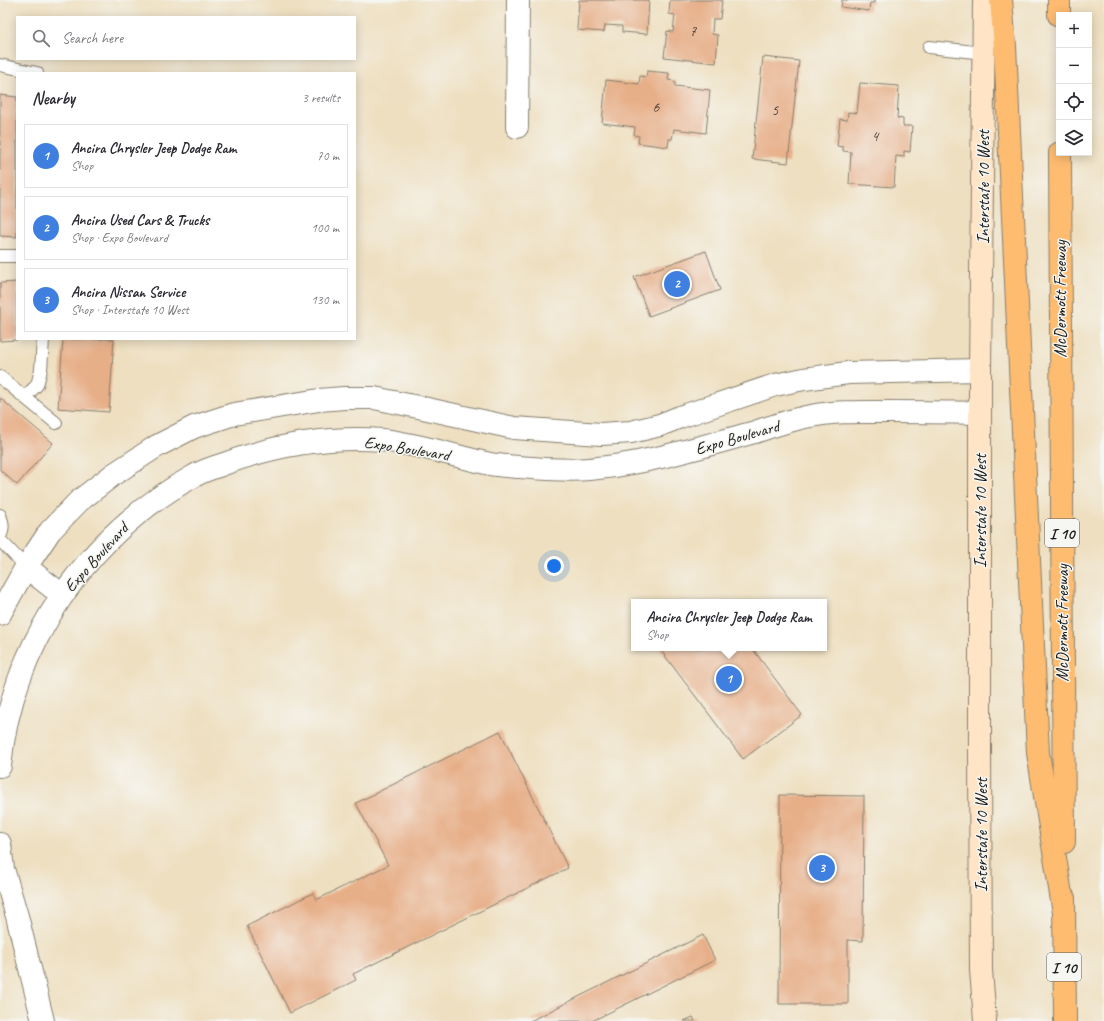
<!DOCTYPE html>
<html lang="en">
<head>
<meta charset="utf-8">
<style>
  body { margin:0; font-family:Caveat,sans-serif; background:#f2f2f3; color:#2b2b33 }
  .controls { position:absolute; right:12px; top:12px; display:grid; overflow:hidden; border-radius:0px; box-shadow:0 2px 10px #0003 }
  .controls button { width:36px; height:36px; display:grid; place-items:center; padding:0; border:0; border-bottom:1px solid #e1e1e2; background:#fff; color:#2b2b33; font:20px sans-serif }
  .you { position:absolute; left:554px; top:566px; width:14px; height:14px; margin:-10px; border:3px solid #fff; border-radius:50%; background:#1a73e8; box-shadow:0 0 0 6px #1a73e833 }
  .badge { display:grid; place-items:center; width:26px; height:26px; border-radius:50%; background:#7c3aed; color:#fff; font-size:13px; font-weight:700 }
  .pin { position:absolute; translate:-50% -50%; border:2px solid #fff; box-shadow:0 1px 4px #0006 }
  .popup { position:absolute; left:631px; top:599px; width:196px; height:52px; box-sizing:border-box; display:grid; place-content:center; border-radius:0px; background:#fff; filter:drop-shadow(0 1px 3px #0005); font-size:13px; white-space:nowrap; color:#7c7c81 }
  .popup b { font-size:15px; color:#2b2b33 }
  .popup::after { content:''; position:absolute; left:50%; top:100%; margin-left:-8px; border:8px solid transparent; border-top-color:#fff }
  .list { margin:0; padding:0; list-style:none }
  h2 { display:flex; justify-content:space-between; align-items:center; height:52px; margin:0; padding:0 16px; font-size:17px }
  h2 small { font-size:13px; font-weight:400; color:#7c7c81 }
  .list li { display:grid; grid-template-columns:26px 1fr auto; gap:12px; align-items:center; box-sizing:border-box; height:64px; margin:0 8px 8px; padding:0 8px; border:1px solid #e1e1e2; border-radius:0px }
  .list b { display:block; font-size:15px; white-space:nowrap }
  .list p { margin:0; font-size:13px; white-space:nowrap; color:#7c7c81 }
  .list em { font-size:13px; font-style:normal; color:#7c7c81 }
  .icon { flex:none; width:22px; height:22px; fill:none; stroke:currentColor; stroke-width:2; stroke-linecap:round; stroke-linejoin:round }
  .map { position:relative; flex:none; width:1104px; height:1021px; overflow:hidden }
  .search { position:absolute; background:#fff; box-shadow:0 2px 10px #0003; left:16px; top:16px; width:340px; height:44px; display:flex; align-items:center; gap:10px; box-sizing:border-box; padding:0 14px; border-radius:0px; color:#7c7c81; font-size:15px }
  .panel { position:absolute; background:#fff; box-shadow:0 2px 10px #0003; left:16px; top:72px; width:340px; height:268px; border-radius:0px }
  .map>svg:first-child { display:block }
  .building { fill:#e7af88 }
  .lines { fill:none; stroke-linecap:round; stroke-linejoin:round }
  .service-casing { stroke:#857e6e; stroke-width:14 }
  .minor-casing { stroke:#857e6e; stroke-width:24 }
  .tertiary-casing { stroke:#857e6e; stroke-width:24 }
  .secondary-casing { stroke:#857e6e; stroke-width:24 }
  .motorway-casing { stroke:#857e6e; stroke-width:24 }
  .service { stroke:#fff; stroke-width:12 }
  .minor { stroke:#fff; stroke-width:22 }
  .tertiary { stroke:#fff; stroke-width:22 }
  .secondary { stroke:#ffe4c6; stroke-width:22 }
  .motorway { stroke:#febc71; stroke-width:22 }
  .labels { text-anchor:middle; stroke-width:3; stroke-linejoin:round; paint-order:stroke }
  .number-label { font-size:15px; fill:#4f4137 }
  .shield { fill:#f6f6f2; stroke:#5d5d5c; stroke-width:1 }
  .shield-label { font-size:16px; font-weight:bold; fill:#1c1c1c }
  .street-label { font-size:17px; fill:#1c1c1c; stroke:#f6f6f2 }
</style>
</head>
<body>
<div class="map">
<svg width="1104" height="1021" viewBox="0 0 1104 1021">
  <rect width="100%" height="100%" fill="#f6f6f2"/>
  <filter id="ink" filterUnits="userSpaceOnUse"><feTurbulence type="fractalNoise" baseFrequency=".025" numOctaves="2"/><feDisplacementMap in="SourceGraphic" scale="8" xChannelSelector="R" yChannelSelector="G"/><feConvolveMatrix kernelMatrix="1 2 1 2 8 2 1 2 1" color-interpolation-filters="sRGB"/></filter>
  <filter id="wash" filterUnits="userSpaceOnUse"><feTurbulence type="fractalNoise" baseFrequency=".012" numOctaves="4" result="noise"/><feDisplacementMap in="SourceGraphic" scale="16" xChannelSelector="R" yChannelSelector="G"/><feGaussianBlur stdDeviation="0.9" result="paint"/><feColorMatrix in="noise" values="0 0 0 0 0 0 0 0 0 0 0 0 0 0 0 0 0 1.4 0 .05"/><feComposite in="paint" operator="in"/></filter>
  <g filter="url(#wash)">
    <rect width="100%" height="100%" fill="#eedfc0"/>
    <g id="blocks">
      <g class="building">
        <polygon points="579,0 649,0 647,34 622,32 622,26 605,25 604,32 577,30"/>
        <polygon points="670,0 722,0 720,19 713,19 712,34 718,35 716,63 664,57 667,31 673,32 675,15 669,14"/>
        <polygon points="842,0 874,0 874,3 870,3 869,11 841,7"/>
        <polygon points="763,57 799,61 788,163 752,159"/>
        <polygon points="647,71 669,73 668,80 675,81 675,86 710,90 706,133 674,129 672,139 669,139 668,147 638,143 639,136 634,135 635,127 602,123 606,80 639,84 640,76 646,77"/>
        <polygon points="860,83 899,86 897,118 903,119 903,126 912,126 910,152 904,151 904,157 896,156 894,187 849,184 851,152 843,151 843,147 837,146 840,119 847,120 848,112 857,113"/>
        <polygon points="0,95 17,97 17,237 0,236"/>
        <polygon points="706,251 720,290 649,316 634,277"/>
        <polygon points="17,282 17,340 0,341 0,283"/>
        <polygon points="63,339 114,339 109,412 58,408"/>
        <polygon points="0,398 53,443 17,485 0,470"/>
        <polygon points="659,648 752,648 802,715 743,759"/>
        <polygon points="500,731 568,868 353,974 356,980 290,1013 247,926 313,893 316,900 388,865 356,803"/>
        <polygon points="780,795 864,796 863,941 848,940 848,1004 779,1004"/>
        <polygon points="703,935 715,960 592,1021 530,1021"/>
        <polygon points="693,1017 695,1021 684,1021"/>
      </g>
    </g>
  </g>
  <g filter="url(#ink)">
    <use href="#blocks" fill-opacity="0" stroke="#857e6e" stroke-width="1"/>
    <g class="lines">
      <g class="service-casing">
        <g id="service">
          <polyline points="929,47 984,53"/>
          <polyline points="0,65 37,73"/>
          <polyline points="0,256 17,256"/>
          <polyline points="0,377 56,423"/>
          <polyline points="25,397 37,385 41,370 43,339"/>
          <path d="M0,515C3,523 4,529 0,537"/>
          <polyline points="0,540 26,567"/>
        </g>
      </g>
      <g class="minor-casing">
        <g id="minor">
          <polyline points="517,127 518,0"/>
          <polyline points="26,567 62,595"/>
        </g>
      </g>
      <g class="tertiary-casing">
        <g id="tertiary">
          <polyline points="0,614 26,567 50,531 79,501 114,474 157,446 194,427 234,414 319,400 344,398 374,398 423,408 514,428 601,434 631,432 660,425 680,417 775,385 804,379 848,373 980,370"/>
          <path d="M0,766C11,644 88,534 194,476C202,471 212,468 221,465C272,446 327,436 382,440C419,444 454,456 490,464C500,466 510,466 519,467C543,469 566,471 589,469C646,464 700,447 755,432C773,426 792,419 811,416C836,411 861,412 887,412C918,412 949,412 980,413"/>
          <polyline points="0,844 3,869 17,916 43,1021"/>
        </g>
      </g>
      <g class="secondary-casing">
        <polyline id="secondary" points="984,0 980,370 980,750 981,970 985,1021"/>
      </g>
      <g class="motorway-casing">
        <g id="motorway">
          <polyline points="1001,0 1005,46 1038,753 1064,913"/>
          <polyline points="1059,0 1059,15"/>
          <polyline points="1060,153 1064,842"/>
          <polyline points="1064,898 1065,1021"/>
        </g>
      </g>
      <use href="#service" class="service"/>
      <use href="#minor" class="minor"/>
      <use href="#tertiary" class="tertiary"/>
      <use href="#secondary" class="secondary"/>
      <use href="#motorway" class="motorway"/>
    </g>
  </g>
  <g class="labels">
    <g class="number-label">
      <text x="693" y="36">7</text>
      <text x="656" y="112">6</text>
      <text x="775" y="115">5</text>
      <text x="875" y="141">4</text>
    </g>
    <g class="shield">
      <rect x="1045" y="519" width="34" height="28" rx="3"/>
      <rect x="1047" y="953" width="34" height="28" rx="3"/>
    </g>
    <g class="shield-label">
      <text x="1062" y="539">I 10</text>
      <text x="1064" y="973">I 10</text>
    </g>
    <g class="street-label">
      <text transform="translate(983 187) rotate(-90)" y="6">Interstate 10 West</text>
      <text transform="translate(1060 299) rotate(-90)" y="6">McDermott Freeway</text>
      <text transform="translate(737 437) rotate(-16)" y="6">Expo Boulevard</text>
      <text transform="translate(407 448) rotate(9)" y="6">Expo Boulevard</text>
      <text transform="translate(980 511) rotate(-90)" y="6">Interstate 10 West</text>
      <text transform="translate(96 557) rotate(-48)" y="6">Expo Boulevard</text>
      <text transform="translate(1062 623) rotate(-90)" y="6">McDermott Freeway</text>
      <text transform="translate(981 835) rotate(-90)" y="6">Interstate 10 West</text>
    </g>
  </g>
</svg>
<div class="controls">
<button>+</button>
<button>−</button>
<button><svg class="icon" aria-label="locate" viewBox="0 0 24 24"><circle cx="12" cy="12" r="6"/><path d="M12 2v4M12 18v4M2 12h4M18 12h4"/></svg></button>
<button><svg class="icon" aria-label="layers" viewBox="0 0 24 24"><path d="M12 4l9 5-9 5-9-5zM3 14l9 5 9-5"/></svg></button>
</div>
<div class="you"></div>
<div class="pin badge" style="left:729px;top:679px;background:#3f7fe0">1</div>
<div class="popup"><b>Ancira Chrysler Jeep Dodge Ram</b>Shop</div>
<div class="pin badge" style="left:677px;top:284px;background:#3f7fe0">2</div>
<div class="pin badge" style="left:822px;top:868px;background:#3f7fe0">3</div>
<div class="search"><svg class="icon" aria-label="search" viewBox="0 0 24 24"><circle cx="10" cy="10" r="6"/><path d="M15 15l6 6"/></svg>Search here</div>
<section class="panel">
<h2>Nearby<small>3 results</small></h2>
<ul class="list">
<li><span class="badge" style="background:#3f7fe0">1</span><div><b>Ancira Chrysler Jeep Dodge Ram</b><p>Shop</p></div><em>70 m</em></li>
<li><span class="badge" style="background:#3f7fe0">2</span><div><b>Ancira Used Cars &amp; Trucks</b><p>Shop · Expo Boulevard</p></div><em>100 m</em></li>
<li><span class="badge" style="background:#3f7fe0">3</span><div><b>Ancira Nissan Service</b><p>Shop · Interstate 10 West</p></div><em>130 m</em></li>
</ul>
</section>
</div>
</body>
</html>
